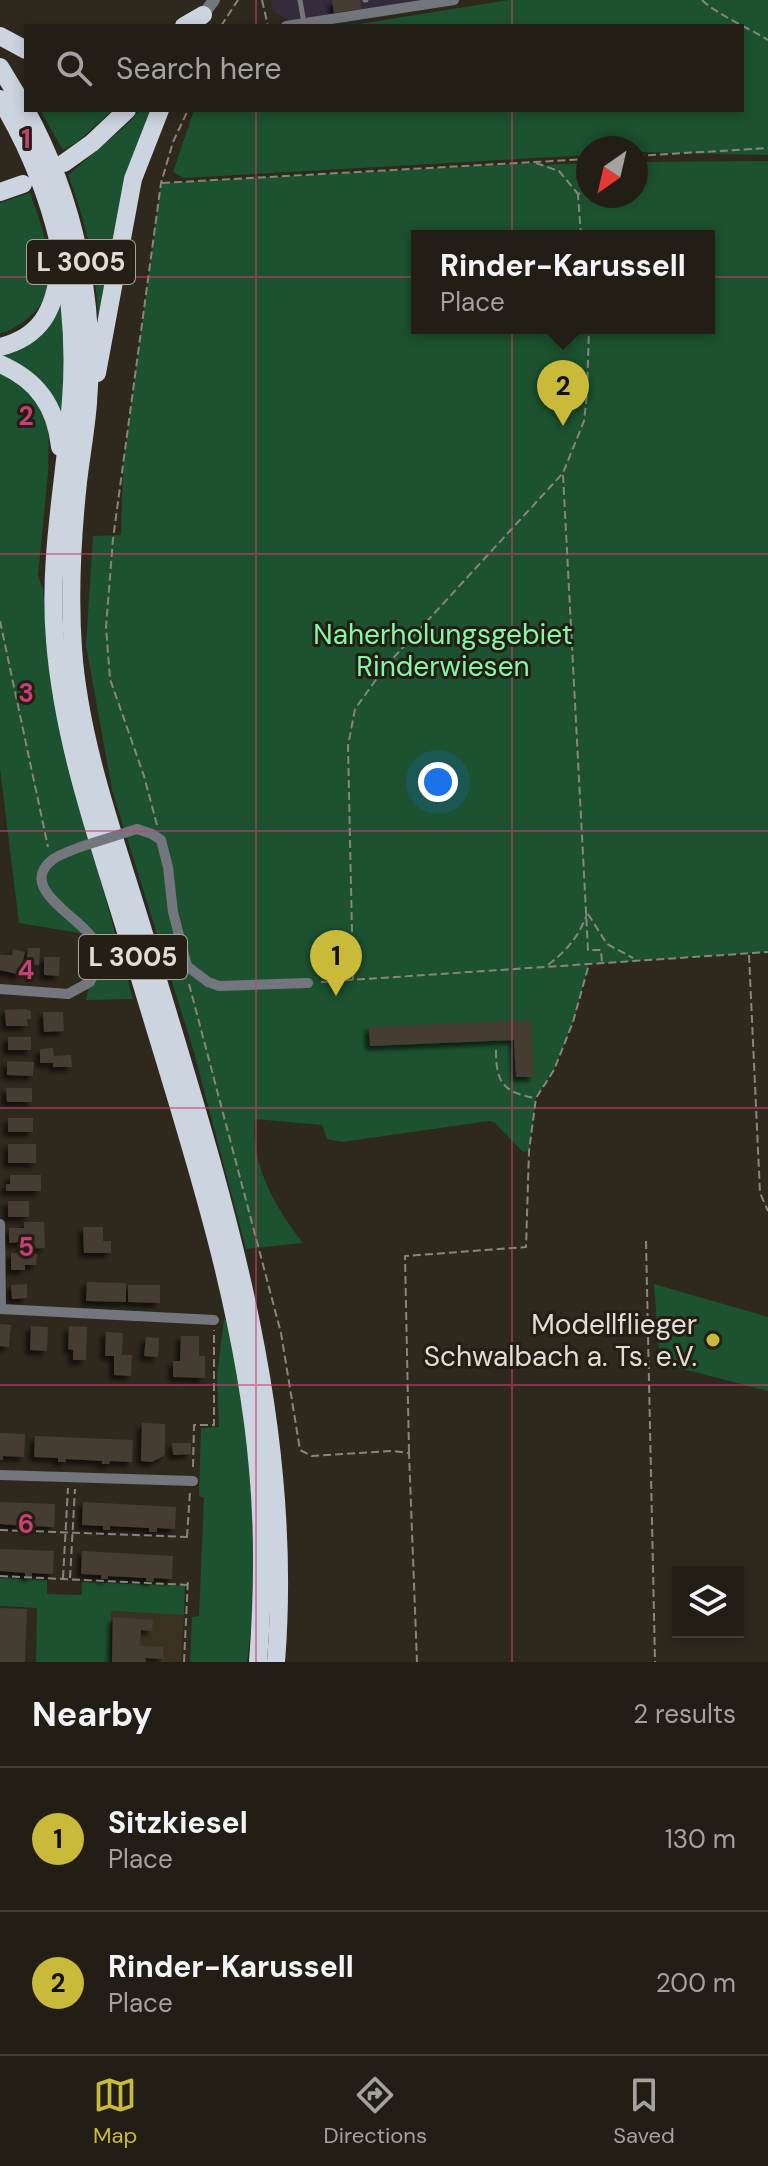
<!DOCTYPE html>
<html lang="en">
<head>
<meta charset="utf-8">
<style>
  body { margin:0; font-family:"DM Sans",sans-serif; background:#2e2b23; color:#f1f3f6 }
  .controls { position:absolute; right:24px; bottom:24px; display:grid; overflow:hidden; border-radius:0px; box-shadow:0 4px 12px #0003 }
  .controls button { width:72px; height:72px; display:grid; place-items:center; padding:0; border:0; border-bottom:2px solid #3f3c35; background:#221e16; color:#f1f3f6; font:40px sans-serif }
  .compass { position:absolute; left:576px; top:136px; width:72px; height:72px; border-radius:50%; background:#221e16; box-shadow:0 4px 12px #0003; rotate:214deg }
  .you { position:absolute; left:438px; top:782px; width:28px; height:28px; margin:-20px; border:6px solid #fff; border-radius:50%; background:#1a73e8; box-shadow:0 0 0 12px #1a73e833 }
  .badge { display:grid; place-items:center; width:52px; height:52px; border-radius:50%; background:#caba39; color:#111; font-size:26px; font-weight:700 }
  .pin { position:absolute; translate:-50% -66px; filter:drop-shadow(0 2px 4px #0008) }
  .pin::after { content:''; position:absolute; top:42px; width:28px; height:24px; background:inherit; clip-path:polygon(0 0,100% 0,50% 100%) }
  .popup { position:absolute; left:411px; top:230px; width:304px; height:104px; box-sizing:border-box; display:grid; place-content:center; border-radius:0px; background:#221e16; filter:drop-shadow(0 2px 6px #0005); font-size:26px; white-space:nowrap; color:#a2a2a1 }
  .popup b { font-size:30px; color:#f1f3f6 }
  .popup::after { content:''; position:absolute; left:50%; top:100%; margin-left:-16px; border:16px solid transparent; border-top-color:#221e16 }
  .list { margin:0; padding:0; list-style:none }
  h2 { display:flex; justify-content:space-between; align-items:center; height:104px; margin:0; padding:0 32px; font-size:34px }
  h2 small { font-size:26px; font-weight:400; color:#a2a2a1 }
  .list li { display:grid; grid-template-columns:52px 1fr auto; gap:24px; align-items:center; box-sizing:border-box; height:144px; padding:0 32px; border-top:2px solid #3f3c35 }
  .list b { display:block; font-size:30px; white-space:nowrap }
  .list p { margin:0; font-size:26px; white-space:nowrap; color:#a2a2a1 }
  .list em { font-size:26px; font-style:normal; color:#a2a2a1 }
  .icon { flex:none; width:44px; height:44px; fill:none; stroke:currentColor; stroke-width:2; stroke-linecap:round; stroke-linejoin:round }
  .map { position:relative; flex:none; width:768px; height:1662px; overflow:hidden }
  .search { position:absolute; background:#221e16; box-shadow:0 4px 12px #0003; left:24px; right:24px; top:24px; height:88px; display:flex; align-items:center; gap:20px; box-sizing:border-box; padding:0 28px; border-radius:0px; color:#a2a2a1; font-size:30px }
  .sheet { height:392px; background:#221e16 }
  nav { display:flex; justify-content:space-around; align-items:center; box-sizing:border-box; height:112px; border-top:2px solid #3f3c35; background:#221e16; font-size:22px; color:#a2a2a1 }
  nav a { display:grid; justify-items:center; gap:4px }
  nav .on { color:#caba39 }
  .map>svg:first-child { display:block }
  .commercial { fill:#342c3c }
  .built { fill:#3a3120 }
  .green { fill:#1c522f; fill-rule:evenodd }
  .building { fill:#443d32; filter:url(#shadow) }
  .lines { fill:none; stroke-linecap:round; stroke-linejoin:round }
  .path { stroke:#8a857c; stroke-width:2; stroke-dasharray:8 4; stroke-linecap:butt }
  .service { stroke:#73767c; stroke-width:5 }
  .minor { stroke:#73767c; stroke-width:10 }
  .tertiary { stroke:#73767c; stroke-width:12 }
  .trunk { stroke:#ccd4e0; stroke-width:18 }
  .minor-bridge { stroke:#73767c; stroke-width:10 }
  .grid { fill:none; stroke:#c83f74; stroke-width:2; stroke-opacity:0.55 }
  .poi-dot { fill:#caba39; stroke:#241e14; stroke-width:3 }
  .labels { text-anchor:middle; stroke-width:6; stroke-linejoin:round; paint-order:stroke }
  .shield { fill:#241e14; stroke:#a8a49c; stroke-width:2 }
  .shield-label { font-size:26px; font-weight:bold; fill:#e1ddd6 }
  .park-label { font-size:28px; fill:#85f8a8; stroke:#241e14 }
  .poi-label { font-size:28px; fill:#e1ddd6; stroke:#241e14; text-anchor:end }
  .grid-label { font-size:26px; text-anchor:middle; font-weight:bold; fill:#c83f74; stroke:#241e14; stroke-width:6; stroke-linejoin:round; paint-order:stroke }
</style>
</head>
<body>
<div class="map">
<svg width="768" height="1662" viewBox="0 0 768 1662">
  <defs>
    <filter id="shadow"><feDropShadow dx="-4.5" dy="4.5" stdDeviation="2" flood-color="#0009"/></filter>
  </defs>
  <rect width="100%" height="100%" fill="#2e281d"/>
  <polygon class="commercial" points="270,0 426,0 293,22 273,12"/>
  <polygon class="built" points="110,1611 184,1615 181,1662 110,1662"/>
  <g class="green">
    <polygon points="509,0 768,0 768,155 636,152 636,148 588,148 588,155 184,178 173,172 194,110 742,110 742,26 346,26"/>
    <polygon points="40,110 113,110 77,142 63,150"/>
    <path d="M140,110H154L99,325C95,267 89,229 68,175L122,129Z"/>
    <path d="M768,161V952L589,964L573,1022L554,1070L536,1098L529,1151L523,1152L494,1122L489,1121L342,1142L327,1139L322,1125L255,1119C250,1164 276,1209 303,1243L246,1249L193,1049L112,790L86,645L93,536L121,535L123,467L161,183L535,163L543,165L588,163V196H636V162ZM417,236H709V328H417Z"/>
    <path d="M30,193C43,230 67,288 28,318C19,325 11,331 0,333V203Z"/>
    <path d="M60,299L65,338L62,430L0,358V353C36,348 50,333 60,299Z"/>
    <polygon points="0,373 30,390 49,423 48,473 38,576 43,589 51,686 63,725 75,787 133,999 86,1000 90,982 85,934 19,923 0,769"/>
    <polygon points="654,1284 768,1317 768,1391 660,1363"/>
    <polygon points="224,1318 232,1327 257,1527 253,1612 247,1662 190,1662 192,1617 199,1616 204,1498 199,1496 201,1428 219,1427 217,1377"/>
    <polygon points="0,1578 47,1580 47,1594 82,1595 82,1582 185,1586 184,1615 111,1611 110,1662 36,1662 37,1608 0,1606"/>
  </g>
  <g class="building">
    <polygon points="332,0 360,0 361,9 334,13"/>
    <polygon points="28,948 40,948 39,965 26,964"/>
    <polygon points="13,949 25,952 20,975 0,970 0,955 12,955"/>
    <polygon points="44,957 60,957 59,976 44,975"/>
    <polygon points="25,1009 31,1011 31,1019 27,1019 28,1026 6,1026 5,1010"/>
    <polygon points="43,1012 63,1012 64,1031 44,1032"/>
    <polygon points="531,1020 534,1077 516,1077 514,1040 370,1046 369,1027"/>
    <rect x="8" y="1037" width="23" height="13"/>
    <polygon points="53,1048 54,1056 71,1055 72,1067 53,1067 53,1063 40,1063 40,1049"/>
    <polygon points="7,1061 34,1062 33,1076 7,1075"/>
    <polygon points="6,1088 32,1088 32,1102 7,1102"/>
    <rect x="8" y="1118" width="25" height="14"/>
    <rect x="8" y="1144" width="28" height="19"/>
    <polygon points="10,1175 41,1175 41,1191 6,1191 6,1184 10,1184"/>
    <rect x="8" y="1201" width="21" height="16"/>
    <polygon points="24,1222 44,1222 45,1248 22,1249 22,1242 9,1243 9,1228 24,1228"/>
    <polygon points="83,1227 103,1227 103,1241 111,1241 111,1253 84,1253"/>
    <polygon points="11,1253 37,1254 36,1265 25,1265 25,1270 11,1270"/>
    <polygon points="87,1282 126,1283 126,1302 86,1301"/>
    <polygon points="27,1284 27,1298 12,1299 11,1285"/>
    <polygon points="128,1285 160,1285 160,1303 128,1302"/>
    <polygon points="0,1324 11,1325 9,1347 0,1346"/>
    <polygon points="31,1326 48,1327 47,1351 30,1350"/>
    <polygon points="69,1326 87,1327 86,1360 73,1360 73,1350 68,1349"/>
    <polygon points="106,1332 123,1333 122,1355 132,1355 131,1376 114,1375 114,1356 105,1356"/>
    <polygon points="181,1336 199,1336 199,1356 205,1356 205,1378 173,1377 173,1361 180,1361"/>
    <polygon points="146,1337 159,1338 158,1357 144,1356"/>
    <polygon points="142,1423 165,1424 165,1455 152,1462 141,1461"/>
    <polygon points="0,1433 25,1434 24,1457 3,1456 3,1460 0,1460"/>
    <polygon points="35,1436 133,1440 132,1462 110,1461 109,1464 102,1464 102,1461 66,1459 66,1462 58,1462 58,1458 34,1457"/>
    <polygon points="172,1443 191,1443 191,1454 173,1455"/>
    <polygon points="0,1502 55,1504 54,1527 32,1526 32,1529 24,1529 25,1526 0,1524"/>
    <polygon points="83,1502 176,1507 175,1529 157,1528 157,1532 149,1532 149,1528 110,1526 110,1530 103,1530 103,1526 82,1525"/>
    <polygon points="0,1549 54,1551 53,1574 32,1573 32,1577 28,1577 25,1576 25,1573 0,1571"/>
    <polygon points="82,1551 173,1556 172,1579 154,1578 153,1582 146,1581 146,1578 108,1576 108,1579 101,1579 101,1575 81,1574"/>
    <polygon points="0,1608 27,1609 25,1662 0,1662"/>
    <polygon points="113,1617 153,1620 152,1631 141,1630 140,1646 163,1647 164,1659 146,1658 146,1662 112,1662"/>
  </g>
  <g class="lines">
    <g class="path">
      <polyline points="262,0 268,26"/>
      <path d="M702,0C716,14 749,28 768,40"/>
      <polyline points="221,26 238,0"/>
      <polyline points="636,156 768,148"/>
      <polyline points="536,163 559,171 578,194"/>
      <polyline points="162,183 588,159"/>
      <polyline points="581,236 578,195 588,180"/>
      <polyline points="563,475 588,950 601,950 602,963"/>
      <polyline points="0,621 48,847"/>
      <polyline points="157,825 144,776 110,679 106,627 113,539 161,183 173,142 188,110"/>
      <polyline points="588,914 607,944 633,958"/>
      <polyline points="749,955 760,1193 768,1211"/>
      <path d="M548,965C567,950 578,938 587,914"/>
      <polyline points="353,980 348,746 355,709 385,667 563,473 584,421 587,394 589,328"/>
      <polyline points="321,982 768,952"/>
      <polyline points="189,984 281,1333 300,1450 312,1456 392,1451 409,1453 417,1662"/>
      <path d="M496,1050C496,1083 503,1092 535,1098"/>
      <polyline points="646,1241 655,1662"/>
      <polyline points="409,1452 405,1256 526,1247 529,1151 536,1098 554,1070 573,1022 589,964"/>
      <polyline points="193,1467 194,1425 214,1425 214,1330"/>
      <polyline points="0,1530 190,1537"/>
      <polyline points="187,1537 190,1492"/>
      <polyline points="0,1576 189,1585"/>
      <polyline points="63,1578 68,1488"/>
      <polyline points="70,1578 75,1489"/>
      <polyline points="184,1662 188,1579"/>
    </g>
    <g class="service">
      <polyline points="300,0 304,23"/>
      <polyline points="365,0 366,0"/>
    </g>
    <g class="minor">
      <polyline points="286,26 454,0"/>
      <polyline points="137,829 152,834 161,840 168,867 173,912 187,966 208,982 219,986 308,983"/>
      <path d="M0,989L68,994L90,982C97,969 101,956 94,941C83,918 16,889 52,860C60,854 71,851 80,847"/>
      <polyline points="0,1224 1,1309"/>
      <polyline points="0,1309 214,1320"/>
      <polyline points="0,1475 193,1481"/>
    </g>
    <polyline class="tertiary" points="203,15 214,0"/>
    <g class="trunk">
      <polyline points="184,26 203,15"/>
      <polyline points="0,36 26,50"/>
      <polyline points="0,67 26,110"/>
      <path d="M0,99C55,190 79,294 71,400C65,481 48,559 55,640C63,745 100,845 130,945C180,1115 243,1292 258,1469C264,1533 263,1597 258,1662"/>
      <path d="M26,110C75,200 96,301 88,403C86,429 81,456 78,482C72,538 69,593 73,649C80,748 119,849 147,944C218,1181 296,1410 276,1662"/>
      <polyline points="64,163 92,143 127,110"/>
      <polyline points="0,192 23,184"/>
      <path d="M0,347C41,337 54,310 59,271"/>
      <path d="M0,364C37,380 56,406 60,447"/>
      <polyline points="97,373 133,179 160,110"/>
    </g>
    <polyline class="minor-bridge" points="80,847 137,829"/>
  </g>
  <path class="grid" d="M256,0V26M512,0V26M256,110V1662M512,110V1662M0,277H768M0,554H768M0,831H768M0,1108H768M0,1385H768"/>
  <circle class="poi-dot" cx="713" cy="1340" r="8"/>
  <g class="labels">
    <g class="shield">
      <rect x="27" y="240" width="108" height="44" rx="6"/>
      <rect x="79" y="935" width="108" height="44" rx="6"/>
    </g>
    <g class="shield-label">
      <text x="81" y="271">L 3005</text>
      <text x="133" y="966">L 3005</text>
    </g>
    <g class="park-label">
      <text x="443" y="644">Naherholungsgebiet<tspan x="443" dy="32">Rinderwiesen</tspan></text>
    </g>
    <g class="poi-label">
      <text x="697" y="1334">Modellflieger<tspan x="697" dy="32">Schwalbach a. Ts. e.V.</tspan></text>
    </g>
  </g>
  <g class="grid-label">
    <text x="26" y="148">1</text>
    <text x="26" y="425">2</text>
    <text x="26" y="702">3</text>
    <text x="26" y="979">4</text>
    <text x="26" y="1256">5</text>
    <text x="26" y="1533">6</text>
  </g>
</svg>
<div class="controls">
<button><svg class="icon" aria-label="layers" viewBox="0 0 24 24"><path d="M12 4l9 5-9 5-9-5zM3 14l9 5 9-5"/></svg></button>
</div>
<svg class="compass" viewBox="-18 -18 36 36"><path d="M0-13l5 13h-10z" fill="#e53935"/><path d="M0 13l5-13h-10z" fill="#a2a2a1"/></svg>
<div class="you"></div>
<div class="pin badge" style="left:336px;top:996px">1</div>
<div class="pin badge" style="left:563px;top:426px">2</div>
<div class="popup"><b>Rinder-Karussell</b>Place</div>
<div class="search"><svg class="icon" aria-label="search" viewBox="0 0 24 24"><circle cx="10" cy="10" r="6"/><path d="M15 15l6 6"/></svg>Search here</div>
</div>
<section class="sheet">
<h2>Nearby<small>2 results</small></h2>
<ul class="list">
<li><span class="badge">1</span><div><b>Sitzkiesel</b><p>Place</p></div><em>130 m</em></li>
<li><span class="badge">2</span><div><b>Rinder-Karussell</b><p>Place</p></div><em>200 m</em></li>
</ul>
</section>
<nav>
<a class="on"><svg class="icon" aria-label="map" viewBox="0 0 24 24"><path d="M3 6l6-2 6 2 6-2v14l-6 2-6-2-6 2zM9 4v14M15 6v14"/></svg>Map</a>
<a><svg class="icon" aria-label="directions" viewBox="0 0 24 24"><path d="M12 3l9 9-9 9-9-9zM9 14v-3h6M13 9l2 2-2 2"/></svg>Directions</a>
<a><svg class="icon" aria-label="saved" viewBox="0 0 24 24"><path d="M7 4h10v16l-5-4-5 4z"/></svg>Saved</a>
</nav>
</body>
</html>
